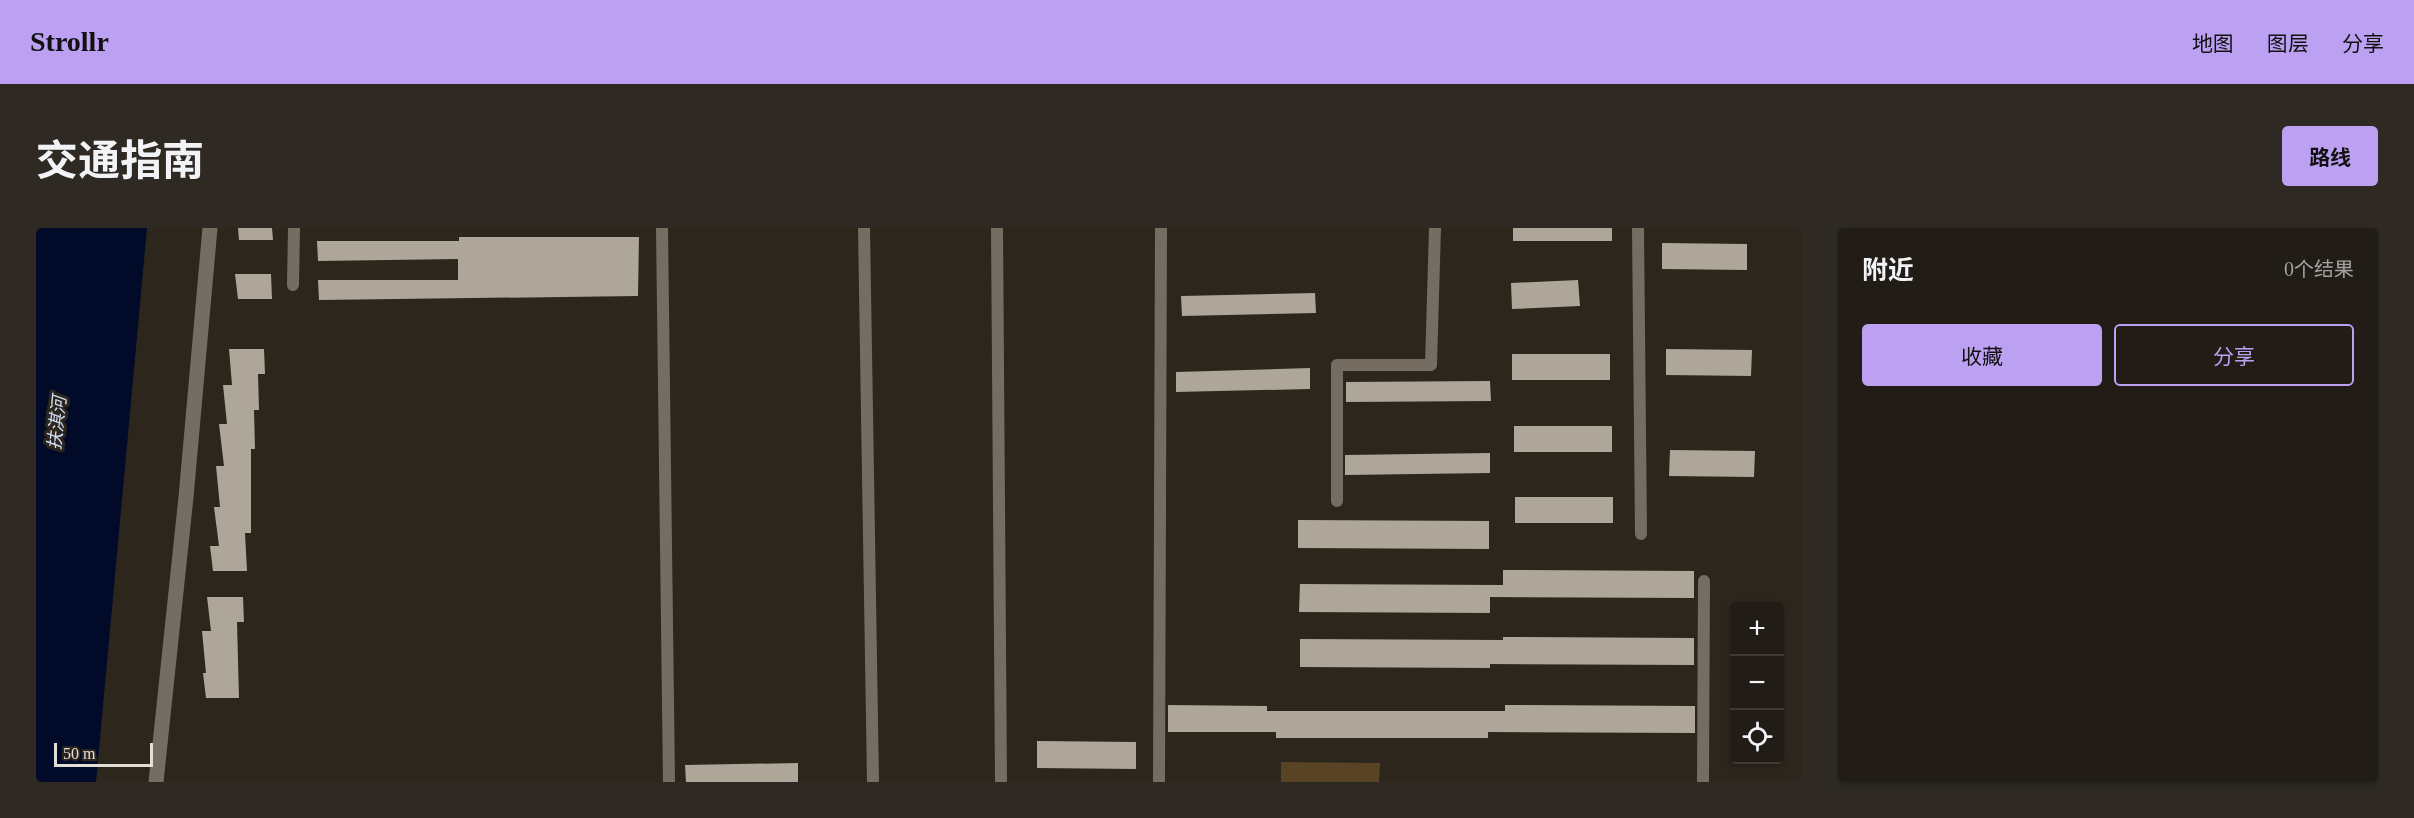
<!DOCTYPE html>
<html lang="zh">
<head>
<meta charset="utf-8">
<style>
  body { margin:0; font-family:"Times New Roman","Noto Sans SC",serif; background:#2e2923; color:#f1f3f6 }
  .controls { position:absolute; right:18px; bottom:18px; display:grid; overflow:hidden; border-radius:6px; box-shadow:0 2px 4px #0004 }
  .controls button { width:54px; height:54px; display:grid; place-items:center; padding:0; border:0; border-bottom:2px solid #3f3a35; background:#221c16; color:#f1f3f6; font:30px sans-serif }
  .scale { position:absolute; left:18px; bottom:15px; width:99px; box-sizing:border-box; padding-left:6px; border:3px solid #e1ddd7; border-top:0; font-size:16px; line-height:21px; white-space:nowrap; color:#e1ddd7; -webkit-text-stroke:4px #2d261d; paint-order:stroke }
  .list { margin:0; padding:0; list-style:none }
  h2 { display:flex; justify-content:space-between; align-items:center; height:78px; margin:0; padding:0 24px; font-size:26px }
  h2 small { font-size:20px; font-weight:400; color:#a2a1a1 }
  .actions { display:flex; gap:12px; padding:18px 24px }
  .actions a { flex:1; padding:14px 0; border:2px solid #bca0f2; border-radius:6px; text-align:center; font-size:21px; color:#bca0f2 }
  .actions .main { background:#bca0f2; color:#111 }
  .icon { flex:none; width:33px; height:33px; fill:none; stroke:currentColor; stroke-width:2; stroke-linecap:round; stroke-linejoin:round }
  .map { position:relative; flex:none; width:1766px; height:554px; overflow:hidden; border-radius:6px }
  header { display:flex; align-items:center; gap:36px; box-sizing:border-box; height:84px; padding:0 30px; background:#bca0f2; color:#111 }
  header strong { font-size:28px }
  nav { display:flex; gap:33px; margin-inline-start:auto; font-size:21px }
  .intro { display:flex; align-items:center; justify-content:space-between; box-sizing:border-box; height:144px; padding:0 36px }
  h1 { margin:0; font-size:42px }
  .button { padding:15px 27px; border-radius:6px; background:#bca0f2; color:#111; font-size:21px; font-weight:700 }
  main { display:flex; gap:36px; padding:0 36px }
  aside { flex:1; background:#221c16; border-radius:6px; box-shadow:0 2px 4px #0004 }
  .map>svg:first-child { display:block }
  .green { fill:#584425 }
  .water { fill:#010b29 }
  .building { fill:#aea699 }
  .lines { fill:none; stroke-linecap:round; stroke-linejoin:round }
  .minor { stroke:#756d62; stroke-width:12 }
  .tertiary { stroke:#756d62; stroke-width:15 }
  .labels { text-anchor:middle; stroke-width:6; stroke-linejoin:round; paint-order:stroke }
  .water-label { font-size:18px; font-style:italic; fill:#d1e0f9; stroke:#2d261d }
</style>
</head>
<body>
<header>
<strong>Strollr</strong>
<nav><a>地图</a><a>图层</a><a>分享</a></nav>
</header>
<div class="intro"><h1>交通指南</h1><a class="button">路线</a></div>
<main>
<div class="map">
<svg width="1766" height="554" viewBox="0 0 1766 554">
  <rect width="100%" height="100%" fill="#2d261d"/>
  <polygon class="green" points="1245,534 1344,535 1343,554 1245,554"/>
  <polygon class="water" points="0,0 111,0 60,554 0,554"/>
  <g class="building">
    <polygon points="202,0 236,0 237,12 203,12"/>
    <rect x="1477" y="0" width="99" height="13"/>
    <polygon points="423,9 603,9 602,68 283,72 282,52 422,52 422,31 282,33 281,13 423,13"/>
    <polygon points="1626,15 1711,16 1711,42 1626,41"/>
    <polygon points="199,46 235,46 236,71 202,71"/>
    <polygon points="1542,52 1544,78 1476,81 1475,55"/>
    <polygon points="1279,65 1280,85 1146,88 1145,68"/>
    <polygon points="193,121 228,121 229,146 222,146 223,182 218,182 219,221 215,221 215,305 209,305 211,343 177,343 174,318 183,318 178,279 184,279 180,238 188,238 183,196 191,196 187,157 196,157"/>
    <polygon points="1630,121 1716,122 1715,148 1630,147"/>
    <rect x="1476" y="126" width="98" height="26"/>
    <polygon points="1274,140 1274,161 1140,164 1140,144"/>
    <polygon points="1454,153 1455,173 1310,174 1310,154"/>
    <rect x="1478" y="198" width="98" height="26"/>
    <polygon points="1634,222 1719,223 1718,249 1633,248"/>
    <polygon points="1454,225 1454,245 1309,247 1309,227"/>
    <rect x="1479" y="269" width="98" height="26"/>
    <polygon points="1262,292 1453,293 1453,321 1262,320"/>
    <polygon points="1467,342 1658,343 1658,370 1454,369 1454,385 1263,384 1264,356 1467,357"/>
    <polygon points="171,369 207,369 208,394 201,394 203,470 170,470 167,445 170,445 166,403 175,403"/>
    <polygon points="1467,409 1658,410 1658,437 1454,436 1454,440 1264,439 1264,411 1467,412"/>
    <polygon points="1132,477 1231,478 1231,483 1469,483 1469,477 1659,478 1659,505 1452,504 1452,510 1240,510 1240,504 1132,504"/>
    <polygon points="1001,513 1100,514 1100,541 1001,540"/>
    <polygon points="762,535 762,554 650,554 649,537"/>
  </g>
  <g class="lines">
    <g class="minor">
      <polyline points="626,0 633,554"/>
      <polyline points="828,0 837,554"/>
      <polyline points="961,0 965,554"/>
      <polyline points="1602,0 1605,306"/>
      <polyline points="257,57 258,0"/>
      <polyline points="1301,273 1301,137 1395,137 1399,0"/>
      <polyline points="1123,554 1125,0"/>
      <polyline points="1667,554 1668,353"/>
    </g>
    <polyline class="tertiary" points="120,554 150,269 174,0"/>
  </g>
  <g class="labels">
    <g class="water-label">
      <text transform="translate(21 195) rotate(-84)" y="6">扶淇河</text>
    </g>
  </g>
</svg>
<div class="controls">
<button>+</button>
<button>−</button>
<button><svg class="icon" aria-label="locate" viewBox="0 0 24 24"><circle cx="12" cy="12" r="6"/><path d="M12 2v4M12 18v4M2 12h4M18 12h4"/></svg></button>
</div>
<div class="scale">50 m</div>
</div>
<aside>
<h2>附近<small>0个结果</small></h2>
<ul class="list">
</ul>
<div class="actions"><a class="main">收藏</a><a>分享</a></div>
</aside>
</main>
</body>
</html>
